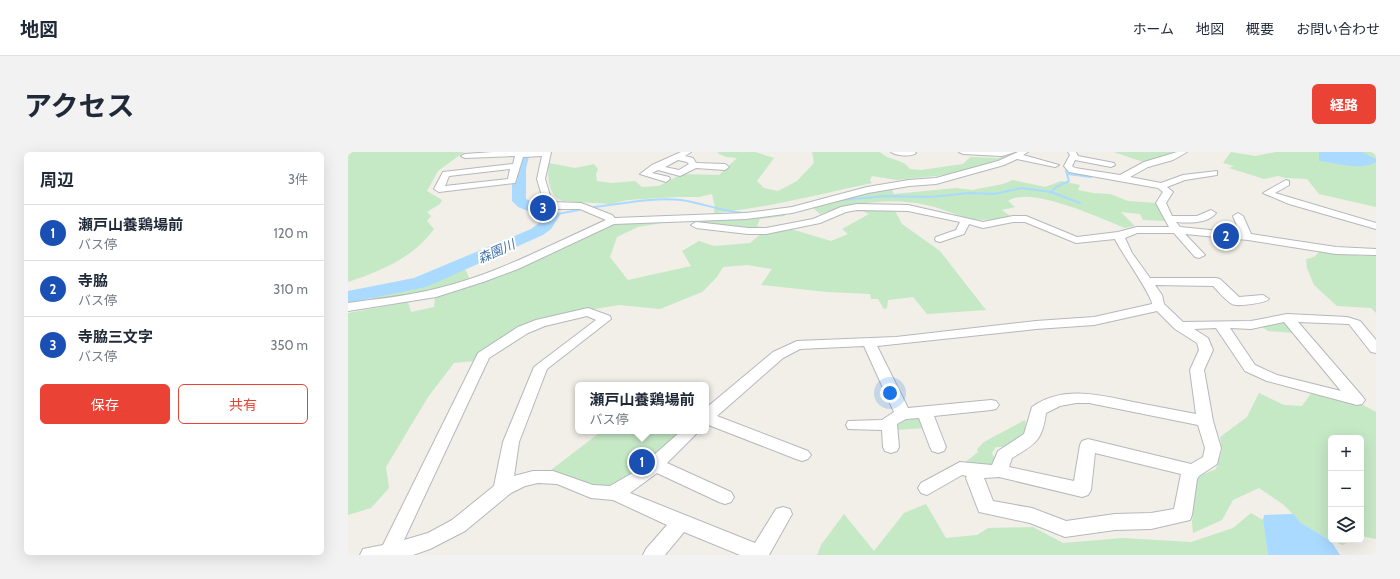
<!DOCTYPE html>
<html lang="ja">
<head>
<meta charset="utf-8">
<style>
  body { margin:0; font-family:Cabin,"Noto Sans JP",sans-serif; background:#f2f2f3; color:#1f2937 }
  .controls { position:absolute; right:12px; bottom:12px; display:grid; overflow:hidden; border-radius:6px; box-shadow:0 4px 16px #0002 }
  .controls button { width:36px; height:36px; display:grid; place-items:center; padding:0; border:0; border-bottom:1px solid #e0e1e3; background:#fff; color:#1f2937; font:20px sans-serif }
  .you { position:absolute; left:542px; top:241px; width:14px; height:14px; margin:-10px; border:3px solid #fff; border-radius:50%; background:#1a73e8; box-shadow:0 0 0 6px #1a73e833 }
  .badge { display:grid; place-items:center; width:26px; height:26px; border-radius:50%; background:#ea4335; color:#fff; font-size:13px; font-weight:700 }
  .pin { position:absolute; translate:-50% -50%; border:2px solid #fff; box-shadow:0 1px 4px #0006 }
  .popup { position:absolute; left:227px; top:230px; width:134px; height:52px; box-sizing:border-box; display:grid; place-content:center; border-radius:6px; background:#fff; filter:drop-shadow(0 1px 3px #0005); font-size:13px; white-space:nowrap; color:#747a83 }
  .popup b { font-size:15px; color:#1f2937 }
  .popup::after { content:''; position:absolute; left:50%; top:100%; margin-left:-8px; border:8px solid transparent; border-top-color:#fff }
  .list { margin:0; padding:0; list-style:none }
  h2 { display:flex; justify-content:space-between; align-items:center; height:52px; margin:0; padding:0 16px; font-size:17px }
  h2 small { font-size:13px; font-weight:400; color:#747a83 }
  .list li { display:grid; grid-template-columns:26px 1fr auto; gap:12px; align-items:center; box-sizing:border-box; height:56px; padding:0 16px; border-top:1px solid #e0e1e3 }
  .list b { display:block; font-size:15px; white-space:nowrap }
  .list p { margin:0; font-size:13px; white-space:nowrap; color:#747a83 }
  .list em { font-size:13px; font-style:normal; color:#747a83 }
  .actions { display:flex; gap:8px; padding:12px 16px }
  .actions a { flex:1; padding:9px 0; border:1px solid #ea4335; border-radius:6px; text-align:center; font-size:14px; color:#ea4335 }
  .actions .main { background:#ea4335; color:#fff }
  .icon { flex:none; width:22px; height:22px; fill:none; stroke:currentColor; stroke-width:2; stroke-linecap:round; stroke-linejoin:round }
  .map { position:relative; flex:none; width:1028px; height:403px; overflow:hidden; border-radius:6px }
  header { display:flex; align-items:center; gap:24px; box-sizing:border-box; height:56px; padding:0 20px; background:#fff; border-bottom:1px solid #e0e1e3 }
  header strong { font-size:19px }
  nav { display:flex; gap:22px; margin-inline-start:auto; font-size:14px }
  .intro { display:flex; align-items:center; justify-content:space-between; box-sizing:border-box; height:96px; padding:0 24px }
  h1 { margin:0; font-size:28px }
  .button { padding:10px 18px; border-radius:6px; background:#ea4335; color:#fff; font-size:14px; font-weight:700 }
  main { display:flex; gap:24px; padding:0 24px }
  aside { flex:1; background:#fff; border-radius:6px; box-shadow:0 4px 16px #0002 }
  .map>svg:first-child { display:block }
  .green { fill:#c5e8c5 }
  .water { fill:#aadaff }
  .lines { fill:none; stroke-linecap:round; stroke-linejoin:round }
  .stream { stroke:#aadaff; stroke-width:2 }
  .river { fill:#aadaff; fill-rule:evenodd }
  .minor-casing { stroke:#b5b8bc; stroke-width:2 }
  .minor { fill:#fff; fill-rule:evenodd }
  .labels { text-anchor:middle; stroke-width:4; stroke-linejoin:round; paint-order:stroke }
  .far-water-label { font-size:13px; font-style:italic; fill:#4174aa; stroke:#fff }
</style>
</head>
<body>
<header>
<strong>地図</strong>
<nav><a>ホーム</a><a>地図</a><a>概要</a><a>お問い合わせ</a></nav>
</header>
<div class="intro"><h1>アクセス</h1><a class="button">経路</a></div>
<main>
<aside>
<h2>周辺<small>3件</small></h2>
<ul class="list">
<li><span class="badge" style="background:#1a4fb4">1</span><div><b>瀬戸山養鶏場前</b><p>バス停</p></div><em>120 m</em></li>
<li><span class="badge" style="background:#1a4fb4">2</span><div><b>寺脇</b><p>バス停</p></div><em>310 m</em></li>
<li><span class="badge" style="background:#1a4fb4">3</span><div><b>寺脇三文字</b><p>バス停</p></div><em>350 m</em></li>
</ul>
<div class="actions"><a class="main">保存</a><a>共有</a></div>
</aside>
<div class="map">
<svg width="1028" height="403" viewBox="0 0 1028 403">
  <rect width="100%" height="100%" fill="#f1efe8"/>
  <g class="green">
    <path d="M0,0H116L90,19L79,39L94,48L92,52L79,60L83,64L79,69L86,77C65,106 33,119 0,130Z"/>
    <path d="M372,0H407L426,6L409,29L416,36L430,39L449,29L466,11L464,0H532C541,9 554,6 562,17L573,18L615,12L622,5L650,6L663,3L615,20L588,24L549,28L524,24L522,28L524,31C471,42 420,56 366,61L367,55L364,42L351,45H328L280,48L262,52L214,49C200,43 199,25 201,11L227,16L246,12L250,17L248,22L249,29L264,31L287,29L294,35L311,34L334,22L371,23L389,6L378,5L369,1Z"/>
    <polygon points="766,0 827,0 798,11"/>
    <polygon points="883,0 907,4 928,0 1028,0 1028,55 971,42 959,27 938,26 930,24 916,27 881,16 886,14 875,11"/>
    <path d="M665,28L697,35L713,29L732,33L730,38L745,41L762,42L780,49L809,51V55L819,69L795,68L792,62L773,60L787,74L777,76C754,67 681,33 660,49L667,55L654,58L665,66C651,67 638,69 625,67C609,64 594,56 578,53C543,45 506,51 472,62L463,54L542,33L546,42L608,36L624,38L655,32Z"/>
    <polygon points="546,57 554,72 592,99 638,158 579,162 565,145 540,148 539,156 536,157 530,147 523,147 522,142 479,140 413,133 424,117 399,113 375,115 369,125 354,140 312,157 271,153 241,158 174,176 126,209 106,211 80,245 38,315 41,336 23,356 0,363 0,161 60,150 63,160 86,155 87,145 168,117 265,71 320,70 290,75 269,85 262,105 280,128 343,114 334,99 351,89 366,94 402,91 413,82 443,77 483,89 500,82 494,77 521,62 512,58"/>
    <polygon points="435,60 437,64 412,67 409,74 422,77 369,74 346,69 392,67"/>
    <polygon points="973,98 1014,104 1028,103 1028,161 1023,156 989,154 966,133 959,116 958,107 966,105"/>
    <polygon points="117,117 122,128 88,138 22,149 27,141 81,130"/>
    <polygon points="932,170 940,172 947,181 920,179 914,175"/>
    <polygon points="964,240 1013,252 1028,260 1028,387 1013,384 1013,286 983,286 983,388 1004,388 995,393 983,389 953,371 936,353 911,336 885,348 874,368 845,381 844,370 848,328 854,323 868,317 874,298 872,285 899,265 911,241 936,253 954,254"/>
    <polygon points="573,266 576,276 550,278 548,269"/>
    <polygon points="677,268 679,282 657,295 648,295 644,301 646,305 645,312 642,314 615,312 630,300 629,297 636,290"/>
    <polygon points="254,279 335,279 282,326 257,338 199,321"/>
    <polygon points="578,352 598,386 629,383 640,376 685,375 715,391 775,386 843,390 885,376 903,361 915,368 920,403 469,403 473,393 496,362 526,399 556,361"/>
  </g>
  <g class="water">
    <path d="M971,0H1014L1028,7V10C1013,19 988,11 971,9Z"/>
    <polygon points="945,362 953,371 983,389 992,403 920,403 915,368 916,363"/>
  </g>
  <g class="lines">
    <g class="stream">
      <polyline points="720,22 743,25"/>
      <polyline points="703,40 708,35 721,29 718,19"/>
      <polyline points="493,48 538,44 582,45 622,41 646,42 673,36 703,40 732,51"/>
      <path d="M246,55C275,52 304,45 333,48C355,51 375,60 397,61"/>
      <polyline points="433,57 451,54"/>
      <polyline points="204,63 231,58"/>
    </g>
    <polygon class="river" points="170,0 182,0 178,17 178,47 209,60 212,63 203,77 195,83 78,135 0,151 0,139 66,126 183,77 191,71 195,65 170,55 164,49 164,17"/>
    <g class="minor-casing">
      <g id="minor">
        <path d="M145,0H203L197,27L204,50L233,51L264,63L267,66L398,61L444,55L519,35L561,28L588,26L650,9L670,0H680L675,3L711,13L707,15L669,7L656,13L588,32L561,34L520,41L444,61L398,67L266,72L170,117L135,130L88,145L0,159V151C29,147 59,144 87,137C147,123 202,93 258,68L232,57H206L197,54L189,27L194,4L175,5L167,31L91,40L86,37L95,20L165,12L167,4L117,6L113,4L117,2ZM162,17L160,27L97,34L101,24Z"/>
        <path d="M333,0H343L337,4L345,6L348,11L377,12L381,15L377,18L348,16L332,24L310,18L304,21L321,25L322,27L318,30L292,22L304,13ZM330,8L339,10L341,12L331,18L317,15Z"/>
        <path d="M543,0H567L568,1C563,5 548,4 543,0Z"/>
        <polygon points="611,0 667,0 654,4 615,2"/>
        <path d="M720,0H728L730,4L766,11L767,13L763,15L727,8L724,14L727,16L772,23L796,10L829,0H839L825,8L800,15L782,25L813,31L835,23L869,19V23L837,28L819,35L825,40L818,51L824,64H849L863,58L868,61C859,72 841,71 828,70L832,75L892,81L885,64L890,61L895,64L903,82L988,95L1028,97V103L988,102L900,88L837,82L857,103L851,106L847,105L826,81H789L777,86L784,101L802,126H868L872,127L891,145L915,143L921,147C918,151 889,155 884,152C877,148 870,139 865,134L807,133L814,143L816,152L835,170L903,169L939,162L999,165L1012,169L1028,188V201L1023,200L1001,172L950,170L1014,244L1017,248L1014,252L1009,253L919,229L897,219L868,176L846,177L860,186L865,198L856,218L865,269L873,296L869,312L851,324L849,327L844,363L842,368L803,377L767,378L717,385L682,371L631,360L618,326L619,324L614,323L579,343L573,341L570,336L573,331L612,310L644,313L650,299L676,282L684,255C715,233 751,243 785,250C806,254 827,258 848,262L842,218L851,198L849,191L827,177L809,159L746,173L688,177L529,194L560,256L643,248L648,249L651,253L648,257L643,258L586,264L598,295L596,299L590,301L584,299L582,295L571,266L558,267L549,272L551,295L549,299L543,301L537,299L535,295L534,278L500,277L498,273L500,269L534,268L546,260L516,194L452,197L435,206L369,264L460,299L463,303L460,307L454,309L448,307L358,272V256L425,200L449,189L548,185L688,169L746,165L804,152C805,145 773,100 767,87L728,91L677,70H665L635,76L621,72L616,82L592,90L588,89L587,87L588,85L608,78L612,70L560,59L509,58L498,60L472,71L418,82H400L348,76L343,73L348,70L400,76H418L465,67L493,55L509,52L560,53L635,70L665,64H678L729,85L770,80L789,75H821L808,51L815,40L810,36L721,20L716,14L722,3ZM936,170L993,239L929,223L907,213L882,176L903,177ZM728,251H741L850,273L857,296L855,305L843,312L740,287L734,289L732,293L726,329L661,315L664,306C687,292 694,290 698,261L712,254ZM747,301L833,322L826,357L803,361L767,362L718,369L684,356L645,349L636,326L651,325L734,345L740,343L743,338Z"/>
        <polygon points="938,28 941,29 941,33 927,41 1028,71 1028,77 941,52 915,41"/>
        <path d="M240,156L262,164L263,167L199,217L171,290L166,324L185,319H205L245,333L262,334L288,319L333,279H351L319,311L383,340L386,345L383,350L377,352L371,350L309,321L282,341L407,391L428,357L435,355L442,357L444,362L421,403H392L336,380L317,403H295L298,397L319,373L265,348L243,346L209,332L190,331L177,334L163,341L117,379L82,397L65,403H12L15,397L35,393L130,201L170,175L188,168ZM239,164L248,168L186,215L155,290L146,334L104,368L80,381L56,388L141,206L180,181L197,174Z"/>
      </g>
    </g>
    <use href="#minor" class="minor"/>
  </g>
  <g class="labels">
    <g class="far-water-label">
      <text transform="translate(148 99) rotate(-24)" y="5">森園川</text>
    </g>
  </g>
</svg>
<div class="controls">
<button>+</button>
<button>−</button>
<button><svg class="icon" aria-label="layers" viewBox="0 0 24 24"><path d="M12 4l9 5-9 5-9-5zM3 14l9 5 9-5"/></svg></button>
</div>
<div class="you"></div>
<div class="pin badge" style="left:294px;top:310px;background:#1a4fb4">1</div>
<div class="popup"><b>瀬戸山養鶏場前</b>バス停</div>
<div class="pin badge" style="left:878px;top:84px;background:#1a4fb4">2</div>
<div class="pin badge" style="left:195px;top:56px;background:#1a4fb4">3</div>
</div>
</main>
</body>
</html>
